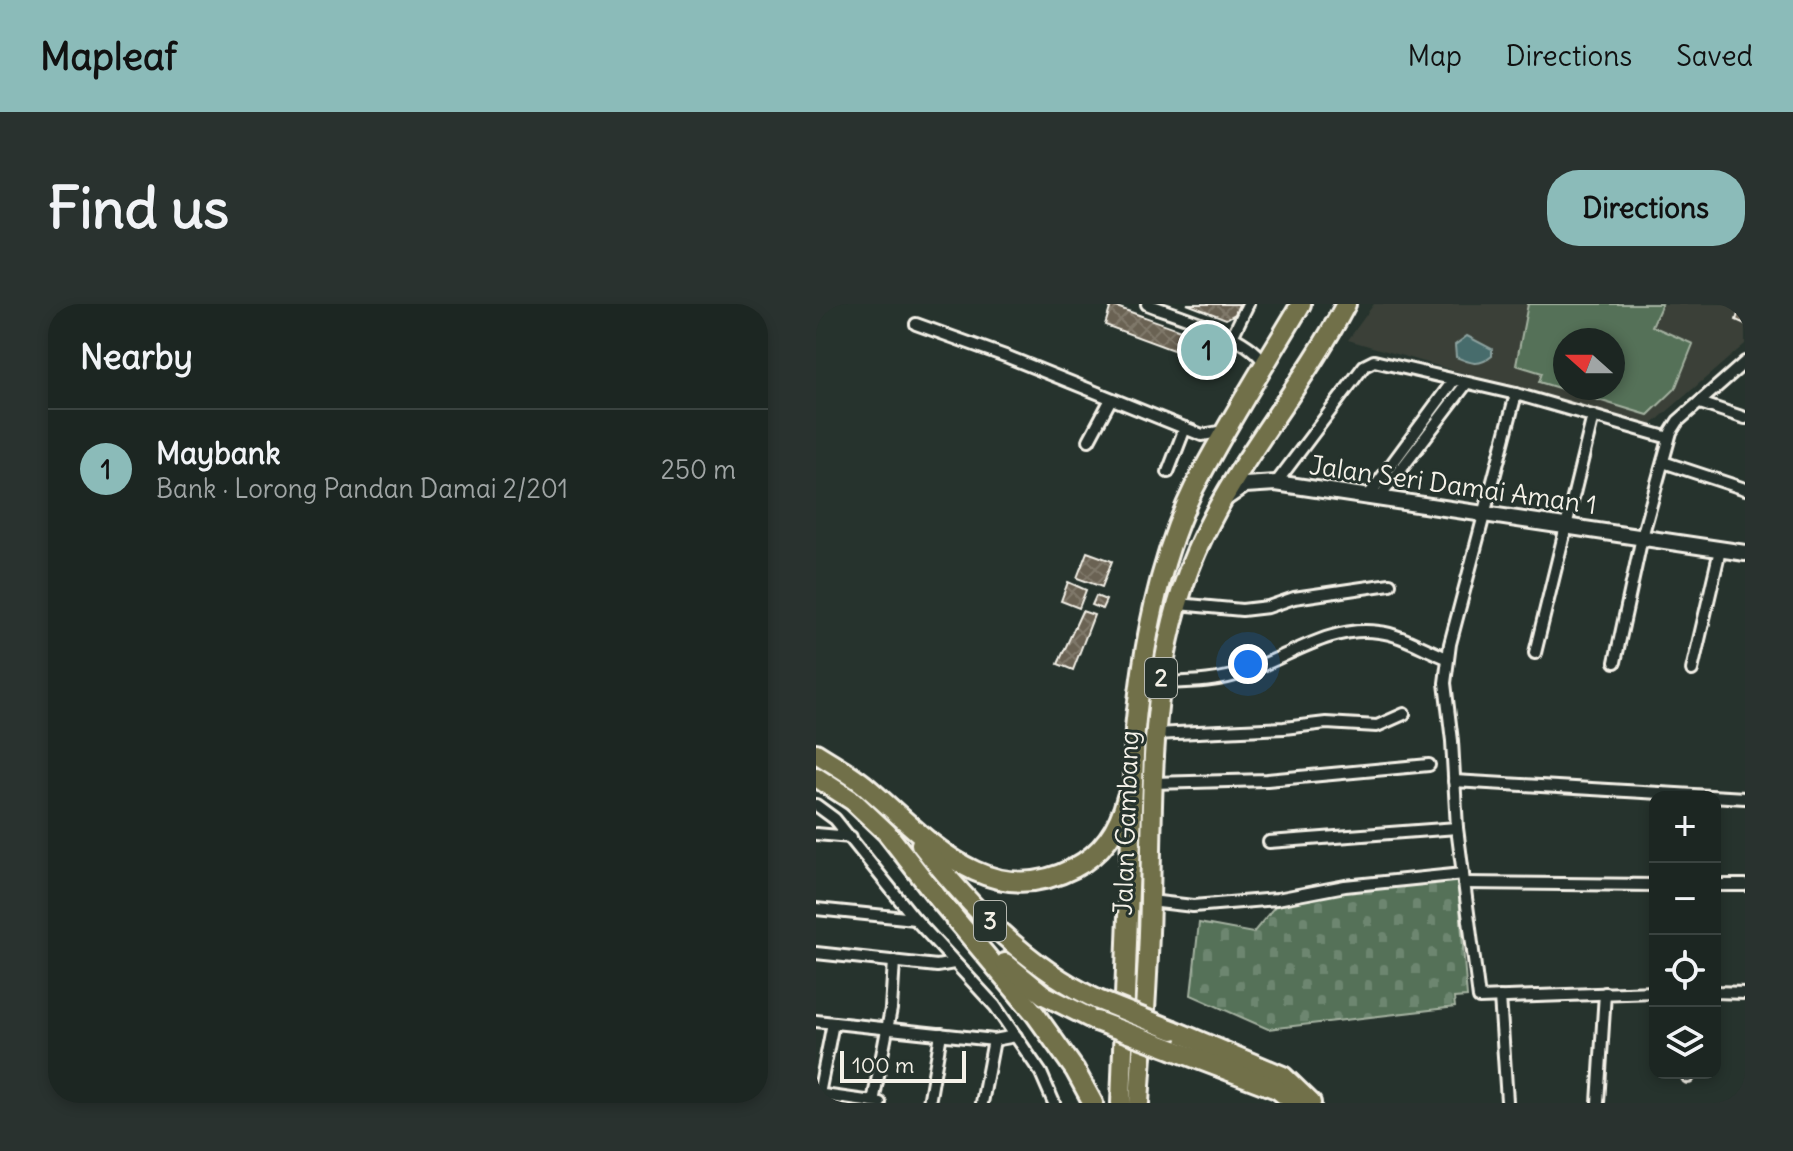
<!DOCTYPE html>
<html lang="en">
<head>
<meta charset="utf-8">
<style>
  body { margin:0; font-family:Delius,sans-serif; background:#29322f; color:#f1f3f6 }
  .controls { position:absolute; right:24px; bottom:24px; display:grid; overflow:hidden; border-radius:16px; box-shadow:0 4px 12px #0003 }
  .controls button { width:72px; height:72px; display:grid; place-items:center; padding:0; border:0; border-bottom:2px solid #3a4340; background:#1c2622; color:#f1f3f6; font:40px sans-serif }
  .compass { position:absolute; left:737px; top:24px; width:72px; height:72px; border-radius:50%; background:#1c2622; box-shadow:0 4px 12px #0003; rotate:291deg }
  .scale { position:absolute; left:24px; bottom:20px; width:126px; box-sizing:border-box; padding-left:8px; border:4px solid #f4f1e8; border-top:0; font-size:22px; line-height:28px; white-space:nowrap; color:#f4f1e8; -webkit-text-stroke:6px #26332d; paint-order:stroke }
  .you { position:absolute; left:432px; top:360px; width:28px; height:28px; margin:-20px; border:6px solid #fff; border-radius:50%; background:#1a73e8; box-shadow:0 0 0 12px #1a73e833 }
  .badge { display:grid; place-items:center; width:52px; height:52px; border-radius:50%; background:#8bbbb9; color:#111; font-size:26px; font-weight:700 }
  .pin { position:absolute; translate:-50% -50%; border:4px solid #fff; box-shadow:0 2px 8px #0006 }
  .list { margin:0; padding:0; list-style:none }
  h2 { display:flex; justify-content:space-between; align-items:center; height:104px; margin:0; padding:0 32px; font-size:34px }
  h2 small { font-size:26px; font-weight:400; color:#a0a5a5 }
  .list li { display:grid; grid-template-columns:52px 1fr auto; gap:24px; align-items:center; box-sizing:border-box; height:120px; padding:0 32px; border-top:2px solid #3a4340 }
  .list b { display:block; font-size:30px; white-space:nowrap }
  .list p { margin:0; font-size:26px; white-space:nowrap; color:#a0a5a5 }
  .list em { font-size:26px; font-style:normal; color:#a0a5a5 }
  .icon { flex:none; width:44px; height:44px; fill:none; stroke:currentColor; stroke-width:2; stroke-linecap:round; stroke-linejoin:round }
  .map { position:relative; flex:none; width:929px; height:799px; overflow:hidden; border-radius:32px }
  header { display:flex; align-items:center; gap:48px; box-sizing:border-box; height:112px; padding:0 40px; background:#8bbbb9; color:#111 }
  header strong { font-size:38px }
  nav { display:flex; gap:44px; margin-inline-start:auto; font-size:28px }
  .intro { display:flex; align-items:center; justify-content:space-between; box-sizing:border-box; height:192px; padding:0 48px }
  h1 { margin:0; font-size:56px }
  .button { padding:20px 36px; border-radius:32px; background:#8bbbb9; color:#111; font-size:28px; font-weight:700 }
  main { display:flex; gap:48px; padding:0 48px }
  aside { flex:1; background:#1c2622; border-radius:32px; box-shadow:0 4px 12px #0003 }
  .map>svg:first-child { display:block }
  .built { fill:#3a4138; fill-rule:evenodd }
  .grass { fill:#547158; stroke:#a4b1a0; stroke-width:2; fill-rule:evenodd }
  .cemetery { fill:url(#cemetery-stones); stroke:#a4b1a0; stroke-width:2 }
  .water { fill:#476c6c; stroke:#8ca19e; stroke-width:2 }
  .building { fill:url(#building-cross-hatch); stroke:#f4f1e8; stroke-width:2 }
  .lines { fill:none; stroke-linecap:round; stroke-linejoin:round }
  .street-casing { stroke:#f4f1e8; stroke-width:16 }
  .secondary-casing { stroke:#f4f1e8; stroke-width:20 }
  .highway-casing { stroke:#f4f1e8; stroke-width:24 }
  .street { stroke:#26332d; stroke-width:10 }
  .secondary { stroke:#26332d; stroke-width:14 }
  .highway { stroke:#71704a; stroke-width:18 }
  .highway-bridge-casing { stroke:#f4f1e8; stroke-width:24; stroke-linecap:butt }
  .highway-bridge { stroke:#71704a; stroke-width:18 }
  .labels { text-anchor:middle; stroke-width:6; stroke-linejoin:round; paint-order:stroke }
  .shield { fill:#26332d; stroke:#b6b8b0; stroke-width:2 }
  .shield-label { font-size:24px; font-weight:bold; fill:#f4f1e8 }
  .street-label { font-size:26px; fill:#f4f1e8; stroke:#26332d }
</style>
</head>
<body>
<header>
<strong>Mapleaf</strong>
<nav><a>Map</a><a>Directions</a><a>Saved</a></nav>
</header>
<div class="intro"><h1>Find us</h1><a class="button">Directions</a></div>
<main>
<aside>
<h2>Nearby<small></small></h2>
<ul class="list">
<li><span class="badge">1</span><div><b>Maybank</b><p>Bank · Lorong Pandan Damai 2/201</p></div><em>250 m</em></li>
</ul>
</aside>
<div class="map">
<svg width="929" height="799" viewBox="0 0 929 799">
  <defs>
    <pattern id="cemetery-stones" width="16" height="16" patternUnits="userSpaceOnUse" patternTransform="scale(2)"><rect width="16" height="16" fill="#547158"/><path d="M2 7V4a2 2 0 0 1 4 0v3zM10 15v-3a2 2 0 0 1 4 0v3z" fill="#6d8670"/></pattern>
    <pattern id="building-cross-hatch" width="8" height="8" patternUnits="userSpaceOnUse" patternTransform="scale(2)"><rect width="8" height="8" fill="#6a6252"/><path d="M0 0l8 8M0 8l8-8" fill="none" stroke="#80796b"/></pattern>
  </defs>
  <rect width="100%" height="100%" fill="#26332d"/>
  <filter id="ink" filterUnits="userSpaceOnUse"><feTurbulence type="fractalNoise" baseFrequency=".0125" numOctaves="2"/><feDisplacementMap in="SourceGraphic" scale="16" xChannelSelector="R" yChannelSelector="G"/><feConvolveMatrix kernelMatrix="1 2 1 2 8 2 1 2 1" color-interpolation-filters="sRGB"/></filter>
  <g filter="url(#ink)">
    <path class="built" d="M558,0H929V40L833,123L532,36ZM749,36H797V84H749Z"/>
    <path class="grass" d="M712,0H846L836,22L877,40L859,85L832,111L723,78L726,69L700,61ZM749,36H797V84H749Z"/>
    <polygon class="cemetery" points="636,574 642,579 651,693 638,694 639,703 452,725 375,691 383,619 437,629 464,596"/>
    <path class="water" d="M651,32L676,45V52C663,63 654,59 640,53L639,41Z"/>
    <g class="building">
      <polygon points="371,0 423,0 419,10 410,15"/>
      <polygon points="295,1 398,38 401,45 395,60 289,21"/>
      <polygon points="924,4 929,6 929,20 920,16"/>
      <polygon points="271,248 296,257 286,283 261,274"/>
      <polygon points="252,278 270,286 263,304 245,297"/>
      <polygon points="280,292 290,296 286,305 276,301"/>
      <polygon points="266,307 278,311 257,366 242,360"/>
    </g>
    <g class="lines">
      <g class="street-casing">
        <g id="street">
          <path d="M331,0C361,12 436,31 449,61"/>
          <polyline points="100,20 192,53 386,131 408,127"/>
          <polyline points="416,33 432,0"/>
          <polyline points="700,90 634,340 629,379 636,437 641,524 663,694 839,688"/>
          <polyline points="884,99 929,114"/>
          <polyline points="273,136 295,95"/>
          <polyline points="847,158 929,185"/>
          <polyline points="352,168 369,124"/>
          <polyline points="460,179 548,62 558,57 700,90 853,134"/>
          <polyline points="553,191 637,77"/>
          <polyline points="564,193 650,80"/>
          <polyline points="362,300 426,306 452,303 478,294 574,280"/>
          <polyline points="719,349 777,112"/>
          <polyline points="799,358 826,233 855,128 862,117 929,58"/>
          <polyline points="876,366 904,246"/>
          <path d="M345,379C373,378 402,378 429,368C473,353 514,321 563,328C584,330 610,346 631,354"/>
          <polyline points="338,430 468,424 510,419 561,422 588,410"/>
          <polyline points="638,477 929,494"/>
          <polyline points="336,479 451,476 613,461"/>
          <polyline points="0,501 19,515 99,615 179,702 225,769 238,799"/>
          <polyline points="0,530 35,533"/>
          <polyline points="453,538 641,524"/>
          <polyline points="648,579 839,581"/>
          <polyline points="899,581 929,581"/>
          <polyline points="334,597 377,602 461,595 529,582 647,570"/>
          <polyline points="0,605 99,615"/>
          <polyline points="0,649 121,662 138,659"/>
          <polyline points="899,688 929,689"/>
          <polyline points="684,693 691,797"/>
          <polyline points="0,717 178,736 200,732"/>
          <polyline points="872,773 872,769"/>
          <polyline points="0,790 64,799"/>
          <polyline points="3,790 17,719"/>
          <polyline points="57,798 75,705 78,657"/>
          <polyline points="113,799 125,730"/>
          <polyline points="166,799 178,736"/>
          <polyline points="782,799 789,689"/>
        </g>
      </g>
      <g class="secondary-casing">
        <polyline id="secondary" points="410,194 429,181 460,179 929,249"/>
      </g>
      <g class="highway-casing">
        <g id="highway">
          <path d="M0,449C17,460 36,470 51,483C111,534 171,609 258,564C287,549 303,525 311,493"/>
          <polyline points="0,473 37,497 71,529 121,593 219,710 259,766 277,799"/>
          <path d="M105,540C153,602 210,662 282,696"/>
          <polyline points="189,659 228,691 280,717"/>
          <polyline points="357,726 467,772 495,799"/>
          <polyline points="358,746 461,785 479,799"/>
          <path d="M305,799L319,425C327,344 342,258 378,184C410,121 449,61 485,0"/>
          <path d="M323,799C327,731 333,662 334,594C337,477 333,358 380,248C419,158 485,86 530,0"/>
        </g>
      </g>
      <use href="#street" class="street"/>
      <use href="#secondary" class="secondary"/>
      <use href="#highway" class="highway"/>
      <g class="highway-bridge-casing">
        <g id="highway-bridge">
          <polyline points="282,696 357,726"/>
          <polyline points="280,717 358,746"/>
        </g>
      </g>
      <use href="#highway-bridge" class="highway-bridge"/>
    </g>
  </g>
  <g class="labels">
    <g class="shield">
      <rect x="329" y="354" width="32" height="40" rx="6"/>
      <rect x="158" y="597" width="32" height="40" rx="6"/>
    </g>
    <g class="shield-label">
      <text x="345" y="382">2</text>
      <text x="174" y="625">3</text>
    </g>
    <g class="street-label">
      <text transform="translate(637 181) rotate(8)" y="9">Jalan Seri Damai Aman 1</text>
      <text transform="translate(310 519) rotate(-88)" y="9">Jalan Gambang</text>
    </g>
  </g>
</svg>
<div class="controls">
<button>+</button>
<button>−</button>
<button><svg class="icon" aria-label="locate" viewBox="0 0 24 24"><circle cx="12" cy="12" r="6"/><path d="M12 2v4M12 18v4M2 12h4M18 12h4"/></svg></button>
<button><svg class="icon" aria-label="layers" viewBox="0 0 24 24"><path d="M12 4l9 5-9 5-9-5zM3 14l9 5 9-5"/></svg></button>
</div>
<svg class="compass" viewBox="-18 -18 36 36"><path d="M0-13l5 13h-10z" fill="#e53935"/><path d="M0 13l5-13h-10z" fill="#a0a5a5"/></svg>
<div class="scale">100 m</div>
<div class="you"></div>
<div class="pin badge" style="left:391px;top:46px">1</div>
</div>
</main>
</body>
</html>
